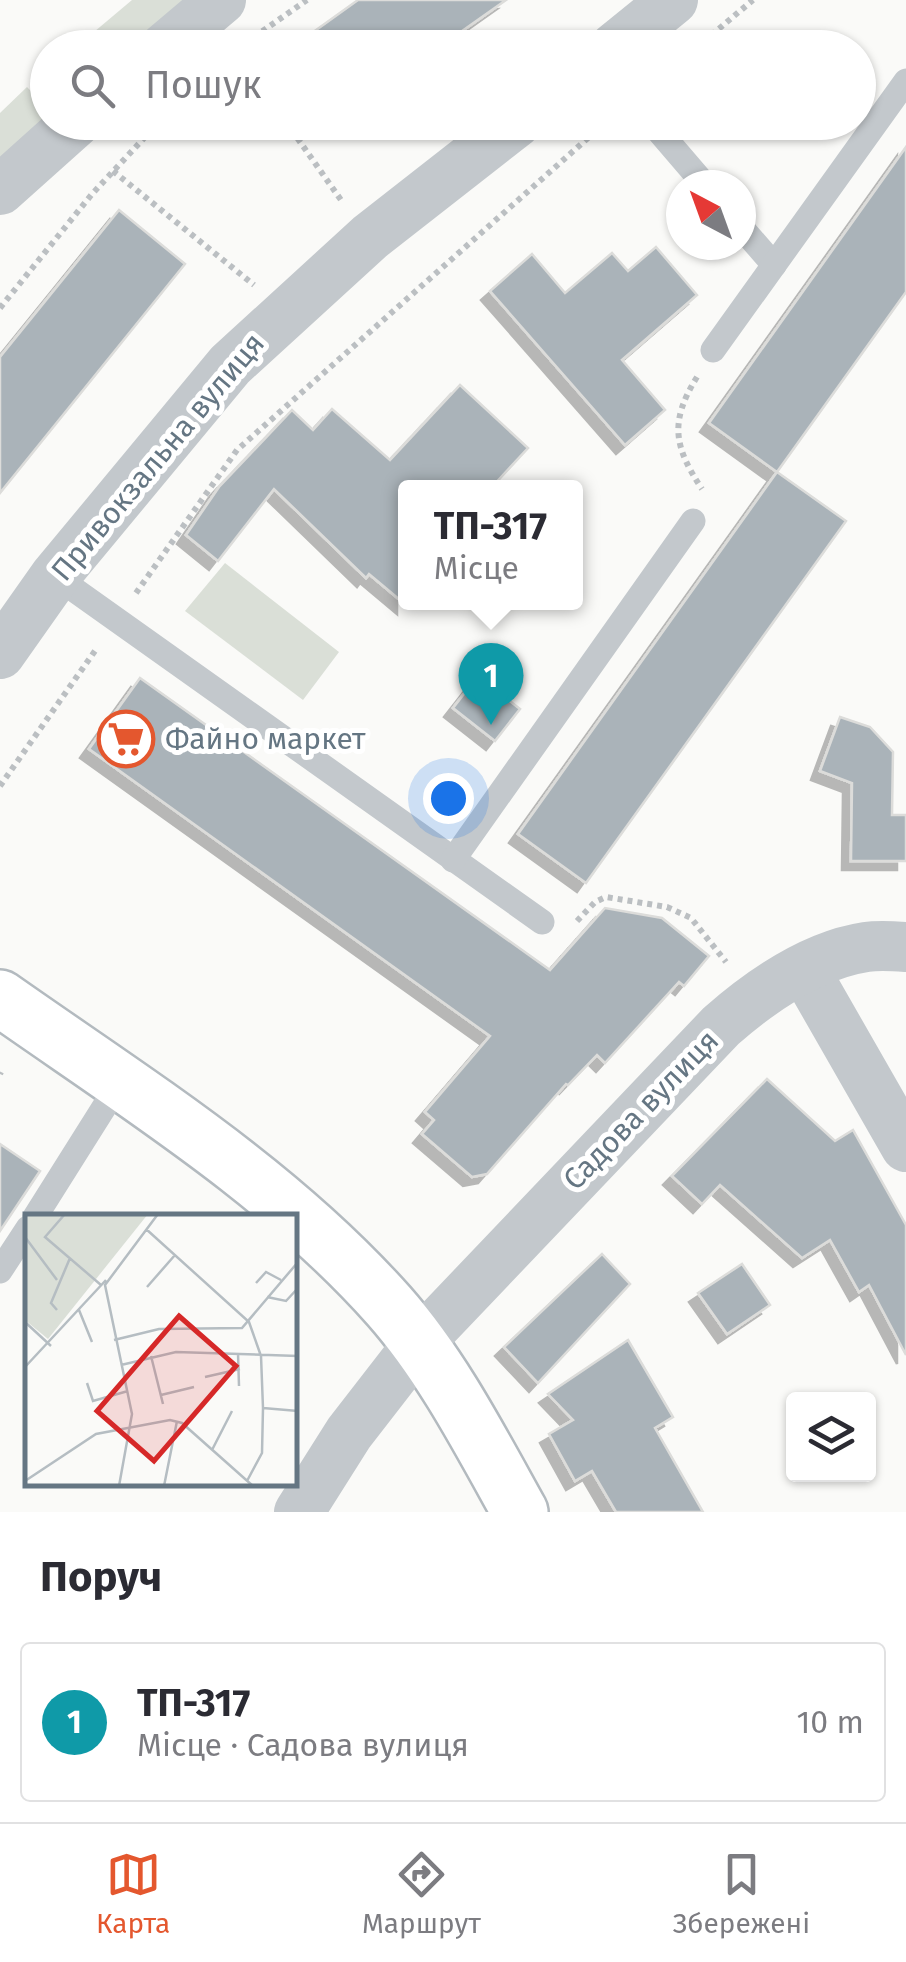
<!DOCTYPE html>
<html lang="uk">
<head>
<meta charset="utf-8">
<style>
  body { margin:0; font-family:"Fira Sans",sans-serif; background:#f7f7f7; color:#2b2b33 }
  .controls { position:absolute; right:30px; bottom:30px; display:grid; overflow:hidden; border-radius:10px; box-shadow:0 2px 8px #0004 }
  .controls button { width:90px; height:90px; display:grid; place-items:center; padding:0; border:0; border-bottom:2px solid #e1e1e2; background:#fff; color:#2b2b33; font:50px sans-serif }
  .compass { position:absolute; left:666px; top:170px; width:90px; height:90px; border-radius:50%; background:#fff; box-shadow:0 2px 8px #0004; rotate:319deg }
  .you { position:absolute; left:448px; top:798px; width:35px; height:35px; margin:-25px; border:8px solid #fff; border-radius:50%; background:#1a73e8; box-shadow:0 0 0 15px #1a73e833 }
  .badge { display:grid; place-items:center; width:65px; height:65px; border-radius:50%; background:#e4572e; color:#fff; font-size:32px; font-weight:700 }
  .pin { position:absolute; translate:-50% -82px; filter:drop-shadow(0 2px 5px #0008) }
  .pin::after { content:''; position:absolute; top:52px; width:35px; height:30px; background:inherit; clip-path:polygon(0 0,100% 0,50% 100%) }
  .popup { position:absolute; left:398px; top:480px; width:185px; height:130px; box-sizing:border-box; display:grid; place-content:center; border-radius:10px; background:#fff; filter:drop-shadow(0 2px 8px #0005); font-size:32px; white-space:nowrap; color:#7c7c81 }
  .popup b { font-size:38px; color:#2b2b33 }
  .popup::after { content:''; position:absolute; left:50%; top:100%; margin-left:-20px; border:20px solid transparent; border-top-color:#fff }
  .list { margin:0; padding:0; list-style:none }
  h2 { display:flex; justify-content:space-between; align-items:center; height:130px; margin:0; padding:0 40px; font-size:42px }
  h2 small { font-size:32px; font-weight:400; color:#7c7c81 }
  .list li { display:grid; grid-template-columns:65px 1fr auto; gap:30px; align-items:center; box-sizing:border-box; height:160px; margin:0 20px 20px; padding:0 20px; border:2px solid #e1e1e2; border-radius:10px }
  .list b { display:block; font-size:38px; white-space:nowrap }
  .list p { margin:0; font-size:32px; white-space:nowrap; color:#7c7c81 }
  .list em { font-size:32px; font-style:normal; color:#7c7c81 }
  .icon { flex:none; width:55px; height:55px; fill:none; stroke:currentColor; stroke-width:2; stroke-linecap:round; stroke-linejoin:round }
  .map { position:relative; flex:none; width:906px; height:1512px; overflow:hidden }
  .search { position:absolute; background:#fff; box-shadow:0 2px 8px #0004; left:30px; right:30px; top:30px; height:110px; display:flex; align-items:center; gap:25px; box-sizing:border-box; padding:0 35px; border-radius:55px; color:#7c7c81; font-size:38px }
  .sheet { height:310px; background:#fff }
  nav { display:flex; justify-content:space-around; align-items:center; box-sizing:border-box; height:140px; border-top:2px solid #e1e1e2; background:#fff; font-size:28px; color:#7c7c81 }
  nav a { display:grid; justify-items:center; gap:5px }
  nav .on { color:#e4572e }
  .map>svg:first-child { display:block }
  .green { fill:#dadfd7 }
  .building { fill:#aab3b9; stroke:#dcdcda; stroke-width:2.5; filter:url(#shadow) }
  .lines { fill:none; stroke-linecap:round; stroke-linejoin:round }
  .secondary-casing { stroke:#b3babf; stroke-width:60 }
  .path { stroke:#bbbfc2; stroke-width:6; stroke-dasharray:5 5; stroke-linecap:butt }
  .service { stroke:#c3c8cc; stroke-width:25 }
  .minor { stroke:#c3c8cc; stroke-width:50 }
  .secondary { stroke:#fff; stroke-width:55 }
  .labels { text-anchor:middle; stroke-width:10; stroke-linejoin:round; paint-order:stroke }
  .street-label { font-size:30px; fill:#657683; stroke:#fff }
  .poi-label { font-size:30px; fill:#657683; stroke:#fff; text-anchor:start }
  .inset-road { fill:none; stroke:#b5bdc2; stroke-width:2.5 }
  .view { fill:#d62828; fill-opacity:0.15; stroke:#d62828; stroke-width:5 }
  .inset-edge { fill:none; stroke:#657683; stroke-width:5 }
</style>
</head>
<body>
<div class="map">
<svg width="906" height="1512" viewBox="0 0 906 1512">
  <defs>
    <filter id="shadow"><feDropShadow dx="-9" dy="9" stdDeviation="0" flood-color="#0004"/></filter>
  </defs>
  <rect width="100%" height="100%" fill="#fafaf8"/>
  <g class="green">
    <polygon points="132,0 192,0 135,47 75,48"/>
    <polygon points="27,87 47,108 47,120 0,166 0,113"/>
    <polygon points="225,563 339,652 303,700 185,611"/>
  </g>
  <g class="building">
    <polygon points="358,0 506,0 438,48 291,48"/>
    <polygon points="906,147 906,292 777,472 709,423"/>
    <polygon points="119,210 185,264 0,493 0,357"/>
    <polygon points="656,247 697,295 622,360 665,410 625,445 490,291 532,254 565,293 612,253 628,271"/>
    <polygon points="460,385 528,448 491,488 406,488 406,605 369,574 366,578 274,489 218,561 186,535 219,487 292,410 313,430 332,409 390,460"/>
    <polygon points="777,472 846,521 586,883 518,834"/>
    <polygon points="478,676 520,709 495,741 453,708"/>
    <polygon points="140,678 550,970 605,908 662,918 709,956 684,986 679,982 605,1063 597,1055 568,1085 566,1084 487,1174 472,1177 422,1134 434,1120 425,1112 490,1036 89,749"/>
    <polygon points="840,717 870,727 893,752 892,815 906,815 906,861 851,861 852,783 820,771"/>
    <polygon points="767,1079 835,1141 853,1130 906,1225 906,1355 869,1285 859,1292 830,1240 802,1258 720,1185 702,1204 672,1176"/>
    <polygon points="0,1144 40,1171 0,1231"/>
    <polygon points="602,1254 630,1284 538,1383 504,1347"/>
    <polygon points="742,1264 770,1305 727,1334 698,1293"/>
    <polygon points="628,1340 673,1417 655,1428 703,1512 616,1512 592,1471 575,1481 549,1434 573,1420 548,1394"/>
  </g>
  <g class="lines">
    <g class="secondary-casing">
      <path id="secondary" d="M0,998C135,1093 278,1181 389,1306C442,1366 481,1442 520,1512"/>
    </g>
    <g class="path">
      <polyline points="254,37 307,0"/>
      <polyline points="696,48 753,0"/>
      <polyline points="286,122 341,200"/>
      <polyline points="113,171 254,285"/>
      <polyline points="0,308 92,194 159,122"/>
      <path d="M697,377C669,422 674,447 702,489"/>
      <polyline points="136,593 237,450 606,122"/>
      <polyline points="0,786 97,648"/>
      <polyline points="577,921 595,902 606,897 667,907 691,918 726,962"/>
      <polyline points="0,1074 1,1072"/>
    </g>
    <g class="service">
      <polyline points="651,122 705,185"/>
      <polyline points="741,227 774,265"/>
      <polyline points="713,350 906,81"/>
      <polyline points="55,576 542,922"/>
      <polyline points="453,860 693,521"/>
      <polyline points="35,1217 120,1082"/>
      <polyline points="0,1271 28,1228"/>
    </g>
    <g class="minor">
      <polyline points="164,48 221,0"/>
      <polyline points="614,48 673,0"/>
      <polyline points="0,190 76,122"/>
      <polyline points="0,654 55,576 230,365 370,237 517,122"/>
      <polyline points="804,969 906,1147"/>
      <path d="M299,1512L349,1433L418,1344L721,1026C761,991 813,955 866,947C879,945 893,946 906,947"/>
    </g>
    <use href="#secondary" class="secondary"/>
  </g>
  <defs>
    <g id="supermarket-ring" transform="scale(2.875)"><circle r="9.5" fill="#fff" stroke="#e4572e" stroke-width="1.5"/><path d="M-6-5.5h2.5l.6 2H6L4.5 2H-2.5L-4.4-4H-6ZM-1.5 3.2a1.3 1.3 0 1 0 .1 0ZM3 3.2a1.3 1.3 0 1 0 .1 0Z" fill="#e4572e"/></g>
  </defs>
  <g fill-rule="evenodd">
    <use href="#supermarket-ring" x="126" y="739"/>
  </g>
  <g class="labels">
    <g class="street-label">
      <text transform="translate(158 457) rotate(-50)" y="10">Привокзальна вулиця</text>
      <text transform="translate(641 1110) rotate(-46)" y="10">Садова вулиця</text>
    </g>
    <g class="poi-label">
      <text x="165" y="749">Файно маркет</text>
    </g>
  </g>
  <g transform="translate(25 1214)">
    <rect width="272" height="272" fill="#fafaf8"/>
    <path d="M0,0H123L23,125L0,106Z" fill="#dadfd7"/>
    <path class="inset-road" d="M40,0L20,23L76,71M121,15L224,108L236,142L238,194L237,239L222,267M0,23L32,66M231,69L241,58L256,66M122,73L150,41M242,83L261,87L273,74M32,96L26,89L45,44M54,96L67,128M0,108L26,132M89,126L134,115L217,114L273,48M213,139L214,172M126,142L138,190M96,151L151,138L273,142M0,153L81,66M180,163L215,155M62,169L68,187L103,177M136,181L169,173M238,194L273,197M187,236L207,197M0,267L71,220L145,206L157,209L228,272M94,272L107,200L80,71L133,0M139,272L152,207"/>
    <path class="view" d="M154,102L211,152L129,247L72,197Z"/>
    <rect width="272" height="272" class="inset-edge"/>
  </g>
</svg>
<div class="controls">
<button><svg class="icon" aria-label="layers" viewBox="0 0 24 24"><path d="M12 4l9 5-9 5-9-5zM3 14l9 5 9-5"/></svg></button>
</div>
<svg class="compass" viewBox="-18 -18 36 36"><path d="M0-13l5 13h-10z" fill="#e53935"/><path d="M0 13l5-13h-10z" fill="#7c7c81"/></svg>
<div class="you"></div>
<div class="pin badge" style="left:491px;top:725px;background:#0f9aa8">1</div>
<div class="popup"><b>ТП-317</b>Місце</div>
<div class="search"><svg class="icon" aria-label="search" viewBox="0 0 24 24"><circle cx="10" cy="10" r="6"/><path d="M15 15l6 6"/></svg>Пошук</div>
</div>
<section class="sheet">
<h2>Поруч<small></small></h2>
<ul class="list">
<li><span class="badge" style="background:#0f9aa8">1</span><div><b>ТП-317</b><p>Місце · Садова вулиця</p></div><em>10 m</em></li>
</ul>
</section>
<nav>
<a class="on"><svg class="icon" aria-label="map" viewBox="0 0 24 24"><path d="M3 6l6-2 6 2 6-2v14l-6 2-6-2-6 2zM9 4v14M15 6v14"/></svg>Карта</a>
<a><svg class="icon" aria-label="directions" viewBox="0 0 24 24"><path d="M12 3l9 9-9 9-9-9zM9 14v-3h6M13 9l2 2-2 2"/></svg>Маршрут</a>
<a><svg class="icon" aria-label="saved" viewBox="0 0 24 24"><path d="M7 4h10v16l-5-4-5 4z"/></svg>Збережені</a>
</nav>
</body>
</html>
